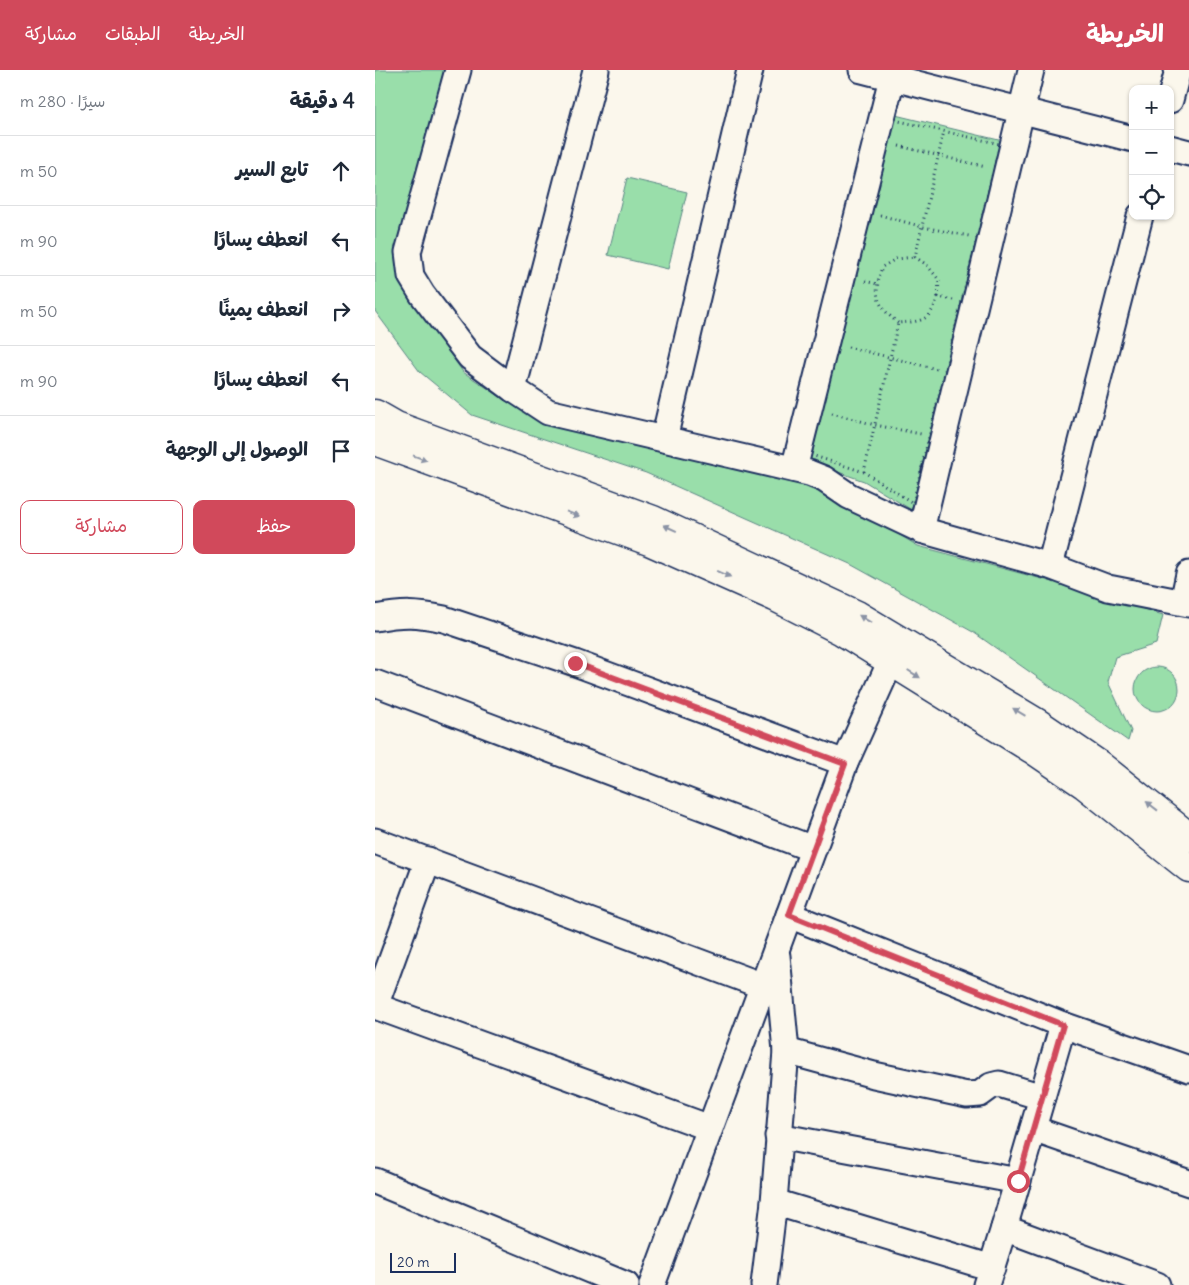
<!DOCTYPE html>
<html lang="ar">
<head>
<meta charset="utf-8">
<style>
  body { margin:0; font-family:Delius,"Playpen Sans Arabic",sans-serif; background:#f2f2f3; color:#1f2937; direction:rtl }
  .controls { position:absolute; right:15px; top:15px; display:grid; overflow:hidden; border-radius:10px; box-shadow:0 1px 4px #0004 }
  .controls button { width:45px; height:45px; display:grid; place-items:center; padding:0; border:0; border-bottom:1px solid #e0e1e3; background:#fff; color:#1f2937; font:25px sans-serif }
  .scale { position:absolute; left:15px; bottom:12px; width:66px; box-sizing:border-box; padding-left:5px; border:2px solid #1b2f5e; border-top:0; font-size:14px; line-height:18px; white-space:nowrap; color:#1b2f5e; -webkit-text-stroke:4px #fbf7ec; paint-order:stroke }
  .stop { position:absolute; width:15px; height:15px; margin:-11px; border:4px solid #d1495b; border-radius:50%; background:#fff }
  .stop.end { background:#d1495b; border-color:#fff; box-shadow:0 1px 5px #0008 }
  .list { margin:0; padding:0; list-style:none }
  h2 { display:flex; justify-content:space-between; align-items:center; height:65px; margin:0; padding:0 20px; font-size:21px }
  h2 small { font-size:16px; font-weight:400; color:#747a83 }
  .list li { display:grid; grid-template-columns:32px 1fr auto; gap:15px; align-items:center; box-sizing:border-box; height:70px; padding:0 20px; border-top:1px solid #e0e1e3 }
  .list b { display:block; font-size:19px; white-space:nowrap }
  .list em { font-size:16px; font-style:normal; color:#747a83 }
  .actions { display:flex; gap:10px; padding:15px 20px }
  .actions a { flex:1; padding:11px 0; border:1px solid #d1495b; border-radius:10px; text-align:center; font-size:18px; color:#d1495b }
  .actions .main { background:#d1495b; color:#fff }
  .icon { flex:none; width:28px; height:28px; fill:none; stroke:currentColor; stroke-width:2; stroke-linecap:round; stroke-linejoin:round }
  .map { position:relative; flex:none; width:814px; height:1215px; overflow:hidden; direction:ltr }
  header { display:flex; align-items:center; gap:30px; box-sizing:border-box; height:70px; padding:0 25px; background:#d1495b; color:#fff }
  header strong { font-size:24px }
  nav { display:flex; gap:28px; margin-inline-start:auto; font-size:18px }
  main { display:flex }
  aside { flex:1; background:#fff }
  .map>svg:first-child { display:block }
  .green { fill:#99deaa; stroke:#5a8684 }
  .lines { fill:none; stroke-linecap:round; stroke-linejoin:round }
  .street-casing { stroke:#1b2f5e; stroke-width:29 }
  .secondary-casing { stroke:#1b2f5e; stroke-width:31 }
  .path { stroke:#1b2f5e; stroke-width:3; stroke-dasharray:1 4; stroke-linecap:butt }
  .street { stroke:#fbf7ec; stroke-width:25 }
  .secondary { stroke:#fbf7ec; stroke-width:28 }
  .oneway { fill:#8b93a5 }
  .route { stroke:#d1495b; stroke-width:6 }
</style>
</head>
<body>
<header>
<strong>الخريطة</strong>
<nav><a>الخريطة</a><a>الطبقات</a><a>مشاركة</a></nav>
</header>
<main>
<div class="map">
<svg width="814" height="1215" viewBox="0 0 814 1215">
  <rect width="100%" height="100%" fill="#fbf7ec"/>
  <filter id="ink" filterUnits="userSpaceOnUse"><feTurbulence type="fractalNoise" baseFrequency=".02" numOctaves="2"/><feDisplacementMap in="SourceGraphic" scale="10" xChannelSelector="R" yChannelSelector="G"/><feConvolveMatrix kernelMatrix="1 2 1 2 8 2 1 2 1" color-interpolation-filters="sRGB"/></filter>
  <g filter="url(#ink)">
    <g class="green">
      <polygon points="0,0 69,0 20,183 36,229 88,302 150,343 278,380 444,417 543,476 690,515 788,545 781,574 740,587 733,612 756,661 753,671 598,562 475,494 271,403 97,345 45,302 0,241"/>
      <polygon points="512,43 632,72 540,442 489,411 429,390"/>
      <polygon points="252,108 312,122 293,199 233,185"/>
      <circle cx="782" cy="619" r="22"/>
    </g>
    <g class="lines">
      <g class="street-casing">
        <g id="street">
          <polyline points="83,0 33,182 36,206 47,224 95,287 138,319 173,342 434,403 449,409 474,426 546,460 675,496 733,518 814,534"/>
          <polyline points="487,0 758,69"/>
          <polyline points="795,30 803,0"/>
          <polyline points="795,78 814,83"/>
          <polyline points="138,319 221,0"/>
          <polyline points="289,369 375,0"/>
          <polyline points="419,399 519,0"/>
          <polyline points="546,460 656,0"/>
          <polyline points="675,496 765,146"/>
          <polyline points="808,532 814,504"/>
          <path d="M0,548C28,543 41,543 69,549L200,593L470,693"/>
          <polyline points="524,573 470,693 414,845 688,955 814,999"/>
          <polyline points="0,613 438,779"/>
          <polyline points="0,771 388,916"/>
          <polyline points="0,936 335,1058"/>
          <polyline points="0,936 53,790"/>
          <polyline points="411,981 499,1005 592,1025 605,1024 616,1016 624,1014 667,1027"/>
          <polyline points="658,1059 814,1113"/>
          <polyline points="403,1066 643,1111"/>
          <polyline points="0,1111 251,1215"/>
          <polyline points="399,1132 617,1198"/>
          <polyline points="629,1158 782,1215"/>
          <polyline points="277,1215 414,845"/>
          <polyline points="389,1215 399,1132 411,981 402,886"/>
          <polyline points="611,1215 629,1158 688,955"/>
        </g>
      </g>
      <g class="secondary-casing">
        <g id="secondary">
          <polyline points="0,344 21,356 278,450 482,545 664,654 723,694 814,767"/>
          <polyline points="0,371 274,471 400,527 467,561 657,679 710,715 814,798"/>
        </g>
      </g>
      <g class="path">
        <polygon points="515,49 625,74 538,433 489,402 436,385"/>
        <polyline points="524,76 611,97"/>
        <polyline points="505,145 548,157 594,166"/>
        <polyline points="490,211 502,214"/>
        <polyline points="563,227 564,210 552,195 540,187 569,61"/>
        <path d="M523,253C501,235 498,225 507,197L521,189L540,187"/>
        <polyline points="473,277 562,299"/>
        <polyline points="457,343 500,355 546,364"/>
        <path d="M489,402L523,253C548,251 554,252 563,227L578,230"/>
      </g>
      <use href="#street" class="street"/>
      <use href="#secondary" class="secondary"/>
    </g>
    <defs><path id="oneway-solid" d="M-6-.8H1V-3.2L6.5 0L1 3.2V.8H-6Z" transform="scale(1.25)"/></defs>
    <g class="oneway">
      <use href="#oneway-solid" transform="translate(45 388) rotate(20)"/>
      <use href="#oneway-solid" transform="translate(198 444) rotate(20)"/>
      <use href="#oneway-solid" transform="translate(295 458) rotate(-155)"/>
      <use href="#oneway-solid" transform="translate(349 504) rotate(24)"/>
      <use href="#oneway-solid" transform="translate(490 549) rotate(-149)"/>
      <use href="#oneway-solid" transform="translate(539 604) rotate(32)"/>
      <use href="#oneway-solid" transform="translate(644 642) rotate(-149)"/>
      <use href="#oneway-solid" transform="translate(777 736) rotate(-142)"/>
    </g>
  </g>
  <g class="lines" filter="url(#ink)">
    <polyline class="route" points="200,593 470,694 414,845 688,955 643,1111"/>
  </g>
</svg>
<div class="controls">
<button>+</button>
<button>−</button>
<button><svg class="icon" aria-label="locate" viewBox="0 0 24 24"><circle cx="12" cy="12" r="6"/><path d="M12 2v4M12 18v4M2 12h4M18 12h4"/></svg></button>
</div>
<div class="scale">20 m</div>
<div class="stop" style="left:643px;top:1111px"></div>
<div class="stop end" style="left:200px;top:593px"></div>
</div>
<aside>
<h2>4 دقيقة<small>سيرًا · 280 m</small></h2>
<ul class="list">
<li><svg class="icon" aria-label="ahead" viewBox="0 0 24 24"><path d="M12 20V5M6 11l6-6 6 6"/></svg><div><b>تابع السير</b></div><em>50 m</em></li>
<li><svg class="icon" aria-label="left" viewBox="0 0 24 24"><path d="M17 20v-9H6M10 6l-5 5 5 5"/></svg><div><b>انعطف يسارًا</b></div><em>90 m</em></li>
<li><svg class="icon" aria-label="right" viewBox="0 0 24 24"><path d="M7 20v-9h11M14 6l5 5-5 5"/></svg><div><b>انعطف يمينًا</b></div><em>50 m</em></li>
<li><svg class="icon" aria-label="left" viewBox="0 0 24 24"><path d="M17 20v-9H6M10 6l-5 5 5 5"/></svg><div><b>انعطف يسارًا</b></div><em>90 m</em></li>
<li><svg class="icon" aria-label="arrive" viewBox="0 0 24 24"><path d="M6 21V4h12l-3 4 3 4H6"/></svg><div><b>الوصول إلى الوجهة</b></div></li>
</ul>
<div class="actions"><a class="main">حفظ</a><a>مشاركة</a></div>
</aside>
</main>
</body>
</html>
